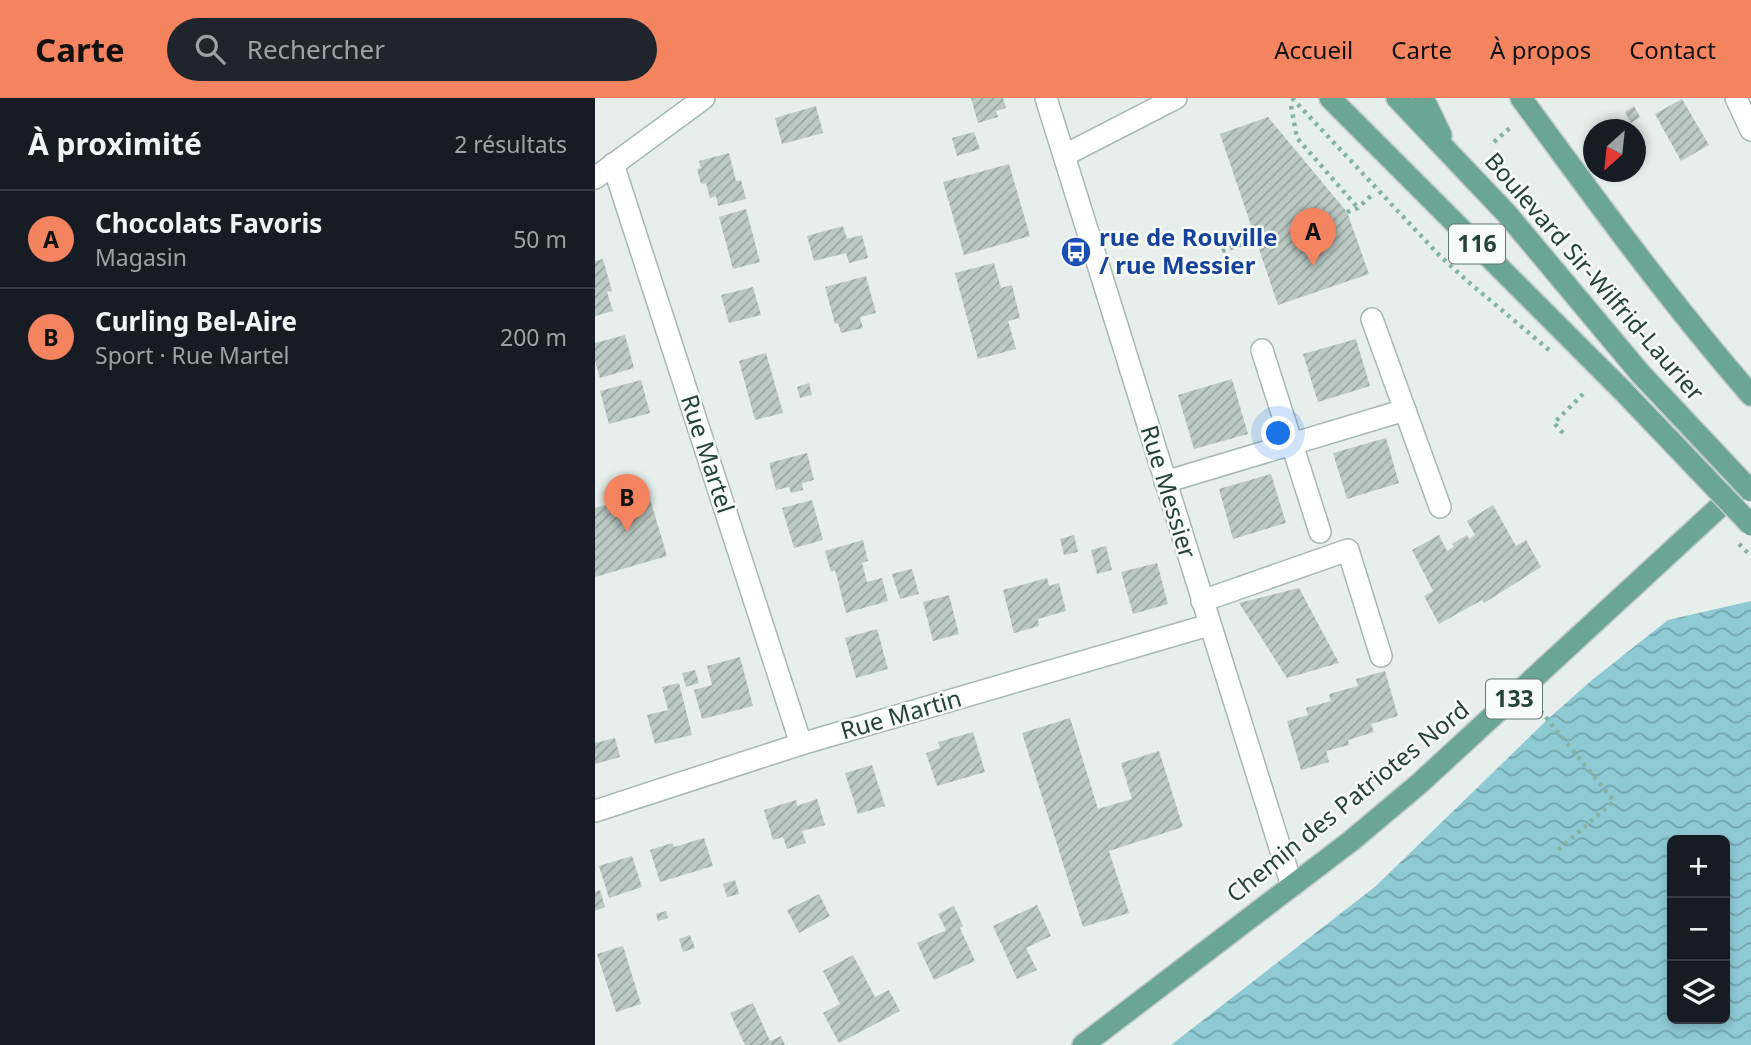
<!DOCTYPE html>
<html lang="fr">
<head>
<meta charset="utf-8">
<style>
  body { margin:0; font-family:"Noto Sans",sans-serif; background:#20242c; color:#f1f3f6 }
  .controls { position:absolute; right:21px; bottom:21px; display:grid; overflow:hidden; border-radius:10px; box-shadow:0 4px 10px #0003 }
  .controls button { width:63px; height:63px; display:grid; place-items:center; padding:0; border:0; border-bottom:2px solid #363941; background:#171b24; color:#f1f3f6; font:35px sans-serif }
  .compass { position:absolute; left:988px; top:21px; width:63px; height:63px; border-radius:50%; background:#171b24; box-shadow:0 4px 10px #0003; rotate:207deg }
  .you { position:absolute; left:684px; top:336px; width:24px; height:24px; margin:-18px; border:5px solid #fff; border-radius:50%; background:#1a73e8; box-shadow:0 0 0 10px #1a73e833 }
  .badge { display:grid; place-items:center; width:46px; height:46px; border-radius:50%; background:#f4845f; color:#111; font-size:23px; font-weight:700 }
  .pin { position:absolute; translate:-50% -58px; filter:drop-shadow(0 2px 4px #0008) }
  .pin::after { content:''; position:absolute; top:37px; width:24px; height:21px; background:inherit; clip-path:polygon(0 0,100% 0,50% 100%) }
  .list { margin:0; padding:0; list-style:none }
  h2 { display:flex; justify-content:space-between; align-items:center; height:91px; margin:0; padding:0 28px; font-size:30px }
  h2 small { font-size:23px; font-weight:400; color:#9ea1a6 }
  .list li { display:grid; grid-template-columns:46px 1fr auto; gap:21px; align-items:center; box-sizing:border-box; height:98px; padding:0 28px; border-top:2px solid #363941 }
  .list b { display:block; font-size:26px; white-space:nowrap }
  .list p { margin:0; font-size:23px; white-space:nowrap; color:#9ea1a6 }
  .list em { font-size:23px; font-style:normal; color:#9ea1a6 }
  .icon { flex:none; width:38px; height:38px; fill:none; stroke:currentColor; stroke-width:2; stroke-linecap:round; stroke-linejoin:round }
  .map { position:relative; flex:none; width:1156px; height:947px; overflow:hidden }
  header { display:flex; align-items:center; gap:42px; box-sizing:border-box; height:98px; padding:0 35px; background:#f4845f; color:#111 }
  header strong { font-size:33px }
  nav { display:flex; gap:38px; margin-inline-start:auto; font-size:24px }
  .search { width:490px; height:63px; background:#20242c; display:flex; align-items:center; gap:18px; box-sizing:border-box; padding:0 24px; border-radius:38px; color:#9ea1a6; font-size:26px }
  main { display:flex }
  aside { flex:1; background:#171b24 }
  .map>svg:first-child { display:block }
  .water { fill:url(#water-waves); fill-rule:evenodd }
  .building { fill:url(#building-hatch) }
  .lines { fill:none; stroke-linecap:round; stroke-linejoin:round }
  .minor-casing { stroke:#a8b8b2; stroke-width:24 }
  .major-casing { stroke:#c2cac8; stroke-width:24 }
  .path { stroke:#86b3a5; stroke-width:4.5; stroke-dasharray:3.5 5; stroke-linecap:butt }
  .minor { stroke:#fff; stroke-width:21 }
  .major { stroke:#6aa596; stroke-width:21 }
  .major-bridge-casing { stroke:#c2cac8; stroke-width:24; stroke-linecap:butt }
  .path-bridge { stroke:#86b3a5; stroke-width:4.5; stroke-dasharray:3.5 5; stroke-linecap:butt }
  .major-bridge { stroke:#6aa596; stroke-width:21 }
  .labels { text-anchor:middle; stroke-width:5; stroke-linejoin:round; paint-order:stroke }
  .shield { fill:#f7fbf9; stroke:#637a73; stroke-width:2 }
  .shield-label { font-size:23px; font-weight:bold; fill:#24423a }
  .transit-label { font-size:24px; font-weight:bold; fill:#164399; stroke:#f7fbf9; text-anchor:start }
  .street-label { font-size:24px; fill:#24423a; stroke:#f7fbf9 }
</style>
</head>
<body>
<header>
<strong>Carte</strong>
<div class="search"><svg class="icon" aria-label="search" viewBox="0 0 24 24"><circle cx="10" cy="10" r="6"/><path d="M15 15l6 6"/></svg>Rechercher</div>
<nav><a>Accueil</a><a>Carte</a><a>À propos</a><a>Contact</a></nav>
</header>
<main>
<aside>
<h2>À proximité<small>2 résultats</small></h2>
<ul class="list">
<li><span class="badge">A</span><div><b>Chocolats Favoris</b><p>Magasin</p></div><em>50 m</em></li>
<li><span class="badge">B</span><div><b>Curling Bel-Aire</b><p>Sport · Rue Martel</p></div><em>200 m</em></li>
</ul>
</aside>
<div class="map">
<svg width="1156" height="947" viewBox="0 0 1156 947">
  <defs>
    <pattern id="water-waves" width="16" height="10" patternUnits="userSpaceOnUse" patternTransform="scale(1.75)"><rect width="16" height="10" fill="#8ec9d4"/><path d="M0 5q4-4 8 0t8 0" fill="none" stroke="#74a5ad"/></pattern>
    <pattern id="building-hatch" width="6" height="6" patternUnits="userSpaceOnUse" patternTransform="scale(1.75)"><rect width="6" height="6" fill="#bbcac4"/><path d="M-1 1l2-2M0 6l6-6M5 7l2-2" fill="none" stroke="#98a6a0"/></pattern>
  </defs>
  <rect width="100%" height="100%" fill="#e6efeb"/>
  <path class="water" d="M1156,503V947H576L781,788L954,620L997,582L1073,522ZM1077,742H1130V921H1077Z"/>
  <g class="building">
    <polygon points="376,0 408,0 411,10 401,13 403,19 383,25"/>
    <polygon points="1087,1 1114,47 1086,63 1060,16"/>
    <polygon points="221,8 228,35 187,46 180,20"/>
    <polygon points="1039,8 1045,19 1036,25 1030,14"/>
    <polygon points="673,19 752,114 774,176 683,207 625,36"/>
    <polygon points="379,34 385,51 362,58 357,40"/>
    <polygon points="134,55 141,83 146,82 151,101 123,108 121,98 115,100 111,85 106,86 102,71 106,70 104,63"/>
    <polygon points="414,66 435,138 369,157 348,84"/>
    <polygon points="151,111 165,164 138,171 124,119"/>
    <polygon points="248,128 252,141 267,137 273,160 254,165 251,155 219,163 212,138"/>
    <polygon points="8,161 17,193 12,194 18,213 0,218 0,163"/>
    <polygon points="399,165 406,190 417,187 425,220 413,223 421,251 383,261 360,175"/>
    <polygon points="271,178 281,215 265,219 268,230 246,235 243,225 240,226 230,189"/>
    <polygon points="158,189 166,217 134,225 126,197"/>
    <polygon points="30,237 39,270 5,280 0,263 0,245"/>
    <polygon points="761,241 775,288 723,304 708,256"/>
    <polygon points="171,255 188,315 160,322 144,263"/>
    <polygon points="637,281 653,336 599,351 583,297"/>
    <polygon points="46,282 55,315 14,326 5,293"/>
    <polygon points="214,285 217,297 205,300 202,289"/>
    <polygon points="791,340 804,385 752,401 738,355"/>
    <polygon points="212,355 219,382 207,385 208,392 196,395 194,389 181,392 174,365"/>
    <polygon points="676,376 691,425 638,441 624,391"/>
    <polygon points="53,394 72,458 0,479 0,410"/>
    <polygon points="217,402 228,442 199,450 187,410"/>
    <polygon points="898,407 921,448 931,442 946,469 889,505 887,502 844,526 829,498 838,493 817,452 844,437 852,453 859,449 857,446 872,437 874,441 880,437 872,423"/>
    <polygon points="479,437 483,454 469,457 465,441"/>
    <polygon points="268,442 273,463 267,465 272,484 287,480 293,503 251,515 240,472 236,474 230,453"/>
    <polygon points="511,448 517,472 502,476 496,452"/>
    <polygon points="562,465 573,506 538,516 526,474"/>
    <polygon points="317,471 324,496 305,501 297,476"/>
    <polygon points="452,480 454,488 464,485 471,513 443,521 444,528 419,535 408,492"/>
    <polygon points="704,490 744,565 692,580 644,505"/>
    <polygon points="354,497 364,536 338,543 328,504"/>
    <polygon points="282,531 293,571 261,580 250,540"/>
    <polygon points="145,559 158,608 107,621 99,592 117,587 112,568"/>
    <polygon points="100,572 104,585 91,589 87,575"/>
    <polygon points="790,573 803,618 776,626 779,634 753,642 754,647 731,653 734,664 706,672 692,623 713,617 711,610 736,603 734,596 763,588 761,581"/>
    <polygon points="84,585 97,637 60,646 52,617 73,612 67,589"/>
    <polygon points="475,620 503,711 537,701 526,665 564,653 588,729 514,753 534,815 488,829 427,635"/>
    <polygon points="378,634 390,674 342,688 331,655 345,650 343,644"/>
    <polygon points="20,640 25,659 0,666 0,645"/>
    <polygon points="277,667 290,708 263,716 250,675"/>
    <polygon points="222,701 230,727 207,733 211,745 192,751 188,739 178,742 169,712 201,702 202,708"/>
    <polygon points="109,740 118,768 65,784 55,752 77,745 79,749"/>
    <polygon points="37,758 47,789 14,800 4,768"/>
    <polygon points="140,782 144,796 132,799 128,786"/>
    <polygon points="5,792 10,809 0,813 0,794"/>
    <polygon points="224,796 235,818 204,835 192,812"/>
    <polygon points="442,807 456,838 431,850 442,872 422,881 398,828"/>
    <polygon points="359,808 368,828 365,830 380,863 339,882 322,845 351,832 343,816"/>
    <polygon points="71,813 73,820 63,823 61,816"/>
    <polygon points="95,837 100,850 88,854 84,841"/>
    <polygon points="28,848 46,906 21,914 2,856"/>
    <polygon points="258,857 280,899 294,892 305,913 244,945 228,915 245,906 228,873"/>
    <polygon points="158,905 175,943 186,938 190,947 150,947 135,915"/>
  </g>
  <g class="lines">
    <g class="minor-casing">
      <g id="minor">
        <polyline points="451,0 697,788"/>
        <polyline points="1141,0 1156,32"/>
        <polyline points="470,57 581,0"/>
        <polyline points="18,66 206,646"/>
        <polyline points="0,80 109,0"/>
        <polyline points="777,221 845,409"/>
        <polyline points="667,252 725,434"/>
        <polyline points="570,384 810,312"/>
        <polyline points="607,503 753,452 786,558"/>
        <polyline points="0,713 206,646 614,527"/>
      </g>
    </g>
    <g class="major-casing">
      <g id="major">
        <polyline points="735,0 1028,293"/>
        <polyline points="802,0 912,116 1045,275"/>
        <polyline points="828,0 846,37"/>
        <path d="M926,0C1000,101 1074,203 1156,297"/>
        <polyline points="488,947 756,743 825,685 1145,390"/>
      </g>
    </g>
    <g class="path">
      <polyline points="697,0 844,157 870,181 954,252"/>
      <polyline points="696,8 702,40 763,110"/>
      <polyline points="899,44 916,29"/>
      <polyline points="752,114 763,110 778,96"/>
      <polyline points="627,153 661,141"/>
      <polyline points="968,335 959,325 990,294"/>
      <polyline points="940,606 1019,703 962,753"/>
    </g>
    <use href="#minor" class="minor"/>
    <use href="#major" class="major"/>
    <g class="major-bridge-casing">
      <g id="major-bridge">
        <polyline points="1045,275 1156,393"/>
        <polyline points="1028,293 1156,427"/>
      </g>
    </g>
    <polyline class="path-bridge" points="1144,446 1156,458"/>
    <use href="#major-bridge" class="major-bridge"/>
  </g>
  <defs>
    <g id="bus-disc" transform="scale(1.575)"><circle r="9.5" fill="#1a4fb4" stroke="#f7fbf9"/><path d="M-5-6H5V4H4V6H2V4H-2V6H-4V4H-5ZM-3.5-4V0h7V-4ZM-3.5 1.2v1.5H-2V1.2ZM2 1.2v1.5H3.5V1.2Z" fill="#fff"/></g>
  </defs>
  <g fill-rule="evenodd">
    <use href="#bus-disc" x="481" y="154"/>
  </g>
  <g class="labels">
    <g class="shield">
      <rect x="854" y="126.5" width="56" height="39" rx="5"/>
      <rect x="891" y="581.5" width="56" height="39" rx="5"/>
    </g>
    <g class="shield-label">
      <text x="882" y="154">116</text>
      <text x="919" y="609">133</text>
    </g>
    <g class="transit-label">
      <text x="504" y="148">rue de Rouville<tspan x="504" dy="28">/ rue Messier</tspan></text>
    </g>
    <g class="street-label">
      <text transform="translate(999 179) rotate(49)" y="8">Boulevard Sir-Wilfrid-Laurier</text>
      <text transform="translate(112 356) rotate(72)" y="8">Rue Martel</text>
      <text transform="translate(573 394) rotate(73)" y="8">Rue Messier</text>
      <text transform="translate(306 617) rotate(-16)" y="8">Rue Martin</text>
      <text transform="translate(753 704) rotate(-39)" y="8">Chemin des Patriotes Nord</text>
    </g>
  </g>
</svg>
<div class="controls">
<button>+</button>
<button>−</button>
<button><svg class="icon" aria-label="layers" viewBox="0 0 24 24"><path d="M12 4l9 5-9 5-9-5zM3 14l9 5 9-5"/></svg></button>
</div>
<svg class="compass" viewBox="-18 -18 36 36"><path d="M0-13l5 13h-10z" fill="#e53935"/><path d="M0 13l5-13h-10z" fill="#9ea1a6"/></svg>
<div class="you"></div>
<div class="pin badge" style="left:718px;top:168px">A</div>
<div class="pin badge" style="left:32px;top:434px">B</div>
</div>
</main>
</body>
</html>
